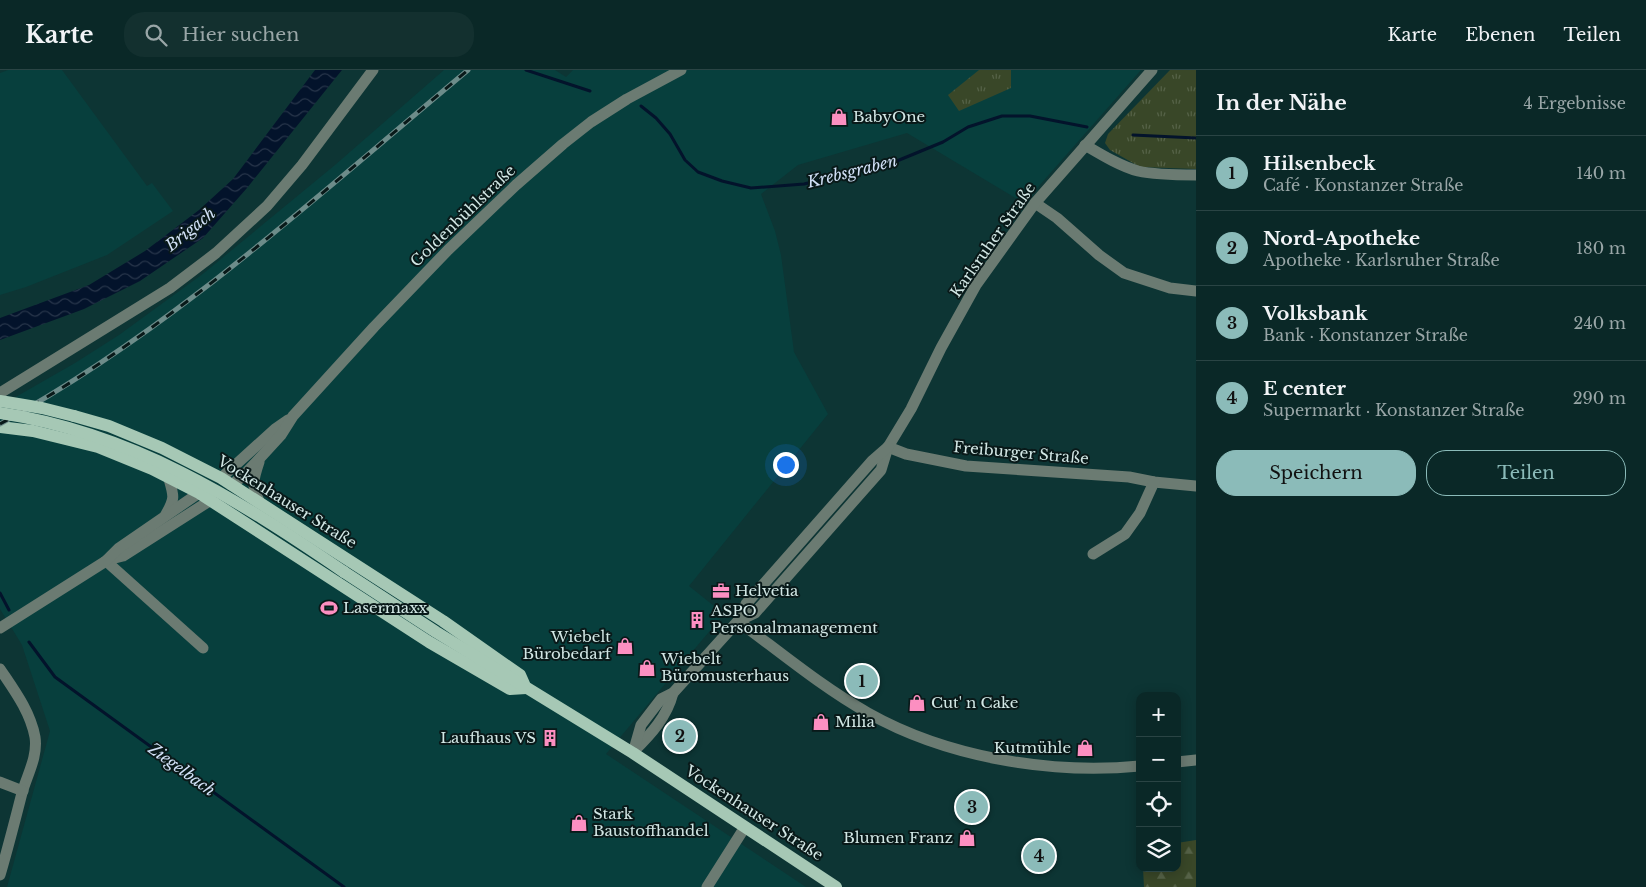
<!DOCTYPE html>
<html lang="de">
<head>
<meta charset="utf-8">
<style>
  body { margin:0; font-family:"Libre Baskerville",serif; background:#13302f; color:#f1f3f6 }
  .controls { position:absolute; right:15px; bottom:15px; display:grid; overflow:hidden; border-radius:10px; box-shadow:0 2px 12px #0003 }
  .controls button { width:45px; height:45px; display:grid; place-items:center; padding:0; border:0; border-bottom:1px solid #2a4444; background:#0a2827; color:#f1f3f6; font:25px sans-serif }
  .you { position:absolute; left:785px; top:394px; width:18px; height:18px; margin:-12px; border:4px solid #fff; border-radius:50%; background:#1a73e8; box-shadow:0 0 0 8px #1a73e833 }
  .badge { display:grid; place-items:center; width:32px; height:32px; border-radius:50%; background:#8bbbb9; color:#111; font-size:16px; font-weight:700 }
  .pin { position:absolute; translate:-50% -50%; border:2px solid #fff; box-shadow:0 1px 5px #0006 }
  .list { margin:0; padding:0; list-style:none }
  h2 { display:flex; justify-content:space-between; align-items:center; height:65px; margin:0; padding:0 20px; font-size:21px }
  h2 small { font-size:16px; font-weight:400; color:#99a6a7 }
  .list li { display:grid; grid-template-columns:32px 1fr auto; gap:15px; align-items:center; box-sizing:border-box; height:75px; padding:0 20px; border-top:1px solid #2a4444 }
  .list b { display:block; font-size:19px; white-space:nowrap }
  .list p { margin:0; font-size:16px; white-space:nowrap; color:#99a6a7 }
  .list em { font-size:16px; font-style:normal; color:#99a6a7 }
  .actions { display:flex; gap:10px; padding:15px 20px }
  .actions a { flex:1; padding:11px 0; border:1px solid #8bbbb9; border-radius:20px; text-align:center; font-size:18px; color:#8bbbb9 }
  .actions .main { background:#8bbbb9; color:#111 }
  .icon { flex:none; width:28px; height:28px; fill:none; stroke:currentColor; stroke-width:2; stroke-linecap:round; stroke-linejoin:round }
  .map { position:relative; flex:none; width:1196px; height:817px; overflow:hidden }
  header { display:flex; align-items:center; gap:30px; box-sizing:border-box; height:70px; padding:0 25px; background:#0a2827; border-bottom:1px solid #2a4444 }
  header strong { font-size:24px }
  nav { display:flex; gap:28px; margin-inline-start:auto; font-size:18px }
  .search { width:350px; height:45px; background:#13302f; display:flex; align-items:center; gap:12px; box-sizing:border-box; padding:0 18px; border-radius:20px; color:#99a6a7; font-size:19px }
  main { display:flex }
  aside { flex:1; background:#0a2827 }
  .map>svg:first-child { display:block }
  .built { fill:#073f3d }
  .grass { fill:url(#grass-tufts) }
  .forest { fill:url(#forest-firs) }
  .water { fill:url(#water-waves) }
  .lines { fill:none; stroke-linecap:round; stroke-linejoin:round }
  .stream { stroke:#03132b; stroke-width:3 }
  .minor { stroke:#6b7b72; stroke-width:11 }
  .major { stroke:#a6c8b5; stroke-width:12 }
  .rail-casing { stroke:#6d8c8a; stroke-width:5 }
  .rail { stroke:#091919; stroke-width:3; stroke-dasharray:9; stroke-linecap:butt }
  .major-bridge { stroke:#a6c8b5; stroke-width:12 }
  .labels { text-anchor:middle; stroke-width:4; stroke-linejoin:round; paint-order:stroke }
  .poi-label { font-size:15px; fill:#d2e7e5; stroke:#091919; text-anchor:start }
  .street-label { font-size:15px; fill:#d2e7e5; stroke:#091919 }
  .water-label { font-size:16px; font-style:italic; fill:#d1e0f6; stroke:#091919 }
</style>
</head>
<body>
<header>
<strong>Karte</strong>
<div class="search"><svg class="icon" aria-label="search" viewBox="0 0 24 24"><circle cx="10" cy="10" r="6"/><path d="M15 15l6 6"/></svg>Hier suchen</div>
<nav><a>Karte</a><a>Ebenen</a><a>Teilen</a></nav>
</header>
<main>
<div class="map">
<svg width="1196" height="817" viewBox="0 0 1196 817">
  <defs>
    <pattern id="grass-tufts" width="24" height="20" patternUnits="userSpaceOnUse" patternTransform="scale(1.25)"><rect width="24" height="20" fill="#394728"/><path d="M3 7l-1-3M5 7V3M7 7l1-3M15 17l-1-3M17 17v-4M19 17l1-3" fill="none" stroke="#556247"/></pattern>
    <pattern id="forest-firs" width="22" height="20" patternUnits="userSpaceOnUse" patternTransform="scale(1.25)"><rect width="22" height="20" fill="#394728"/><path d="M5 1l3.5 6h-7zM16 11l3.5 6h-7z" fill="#556247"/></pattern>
    <pattern id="water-waves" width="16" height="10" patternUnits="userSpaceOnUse" patternTransform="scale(1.25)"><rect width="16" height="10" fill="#03132b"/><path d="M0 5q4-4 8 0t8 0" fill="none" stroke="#27354a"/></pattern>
  </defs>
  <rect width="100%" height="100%" fill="#0d3534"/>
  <g class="built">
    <polygon points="8,0 62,0 147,116 152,113 173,141 107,185 26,217 0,225 0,3"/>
    <polygon points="444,0 555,0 566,7 573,0 1141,0 1024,133 907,63 798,95 761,124 775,161 781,185 794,282 828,344 689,516 724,544 606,684 806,817 7,817 50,661 22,575 0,539 0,336 75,293 119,265 204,203 335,95"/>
  </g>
  <g class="grass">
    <polygon points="979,0 1011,0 1011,18 959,41 948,25"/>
    <polygon points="1170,0 1196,0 1196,99 1140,97 1110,80 1105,73 1108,64"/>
  </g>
  <polygon class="forest" points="1196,770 1196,817 1144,817 1143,798 1177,798 1177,773"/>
  <polygon class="water" points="315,0 342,0 247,118 203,168 140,211 84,239 0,270 0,248 89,215 145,181 199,140 233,109"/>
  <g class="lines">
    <g class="stream">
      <polyline points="526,0 590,21"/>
      <polyline points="641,36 656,48 670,64 685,90 698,102 722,111 751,118 804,114 892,93 943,72 968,57 1002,46 1030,46 1087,57"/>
      <polyline points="1133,65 1196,68"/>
      <polyline points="0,523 9,540"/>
      <polyline points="29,572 55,607 344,817"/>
    </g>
    <g class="minor">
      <path d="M1085,75C1102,85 1120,96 1138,101C1155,105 1179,105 1196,105"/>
      <polyline points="1035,133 1057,148 1099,185 1124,203 1170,218 1196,221"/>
      <polyline points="0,323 170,218 216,183 267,136 302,95 373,0"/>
      <polyline points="888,377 906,384 966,396 1129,407 1154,412 1196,416"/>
      <path d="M259,392C253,410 251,416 260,433"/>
      <polyline points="221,408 275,359 288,350"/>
      <polyline points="231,415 242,407 260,388 281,365 293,346 374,257 448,180 516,115 563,74 591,52 627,29 681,0"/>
      <path d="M166,444C175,429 174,426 169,409"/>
      <polyline points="1093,484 1125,464 1140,443 1154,412"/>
      <polyline points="107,490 123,486 211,430"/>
      <polyline points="106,491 203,578"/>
      <polyline points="738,551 755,543 881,400 888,377 911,339 941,278 976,215 1035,133 1152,0"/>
      <path d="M738,551C780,582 822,617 868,643C946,687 1051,705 1140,696"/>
      <polyline points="0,558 106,491 119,478 199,423"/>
      <path d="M0,599C14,620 30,641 35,667C38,687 27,705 22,723C15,750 8,778 0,805"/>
      <path d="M634,681C651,664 667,647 673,623"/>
      <polyline points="633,683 641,655 661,629 673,623 738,551 746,534 872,391 888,377"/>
      <polyline points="1177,692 1196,690"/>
      <polyline points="0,712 23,721"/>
      <polyline points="707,817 745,757"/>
    </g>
    <g class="major">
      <polyline points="74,346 109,356 162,378 221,408 443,551 520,605 524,614"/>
      <polyline points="0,357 33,361 98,377 152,399 199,423 429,572 510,619 526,618"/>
      <polyline points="344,502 436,562 633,683 836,817"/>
    </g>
    <g class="rail-casing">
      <path id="rail" d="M0,354C172,260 318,125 468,0"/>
    </g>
    <use href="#rail" class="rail"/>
    <g class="major-bridge">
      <polyline points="0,331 42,338 74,346"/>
      <path d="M0,343C132,363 236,428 344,502"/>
    </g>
  </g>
  <defs>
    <g id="shop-bare" transform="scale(1.35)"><path d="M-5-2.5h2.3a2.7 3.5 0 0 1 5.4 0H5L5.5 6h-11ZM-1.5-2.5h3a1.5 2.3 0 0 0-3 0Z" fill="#fc8fc1" stroke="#091919" stroke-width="2.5" paint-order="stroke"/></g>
    <g id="office-bare" transform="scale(1.35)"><path d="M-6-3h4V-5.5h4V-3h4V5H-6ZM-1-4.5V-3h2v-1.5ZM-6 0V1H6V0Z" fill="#fc8fc1" stroke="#091919" stroke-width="2.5" paint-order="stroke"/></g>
    <g id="stadium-bare" transform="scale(1.35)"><path d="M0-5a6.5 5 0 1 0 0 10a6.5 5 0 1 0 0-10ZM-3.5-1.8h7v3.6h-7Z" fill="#fc8fc1" stroke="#091919" stroke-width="2.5" paint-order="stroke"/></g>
    <g id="building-bare" transform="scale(1.35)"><path d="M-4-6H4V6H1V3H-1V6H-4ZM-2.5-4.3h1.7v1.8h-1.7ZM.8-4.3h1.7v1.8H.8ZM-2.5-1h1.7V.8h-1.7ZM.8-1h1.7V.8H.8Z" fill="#fc8fc1" stroke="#091919" stroke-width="2.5" paint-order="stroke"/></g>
  </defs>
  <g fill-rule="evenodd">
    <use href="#shop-bare" x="839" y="47"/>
    <use href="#office-bare" x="721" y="521"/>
    <use href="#stadium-bare" x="329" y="538"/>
    <use href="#building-bare" x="697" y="550"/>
    <use href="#shop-bare" x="625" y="576"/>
    <use href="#shop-bare" x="647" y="598"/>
    <use href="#shop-bare" x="917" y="633"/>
    <use href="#shop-bare" x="821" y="652"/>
    <use href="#building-bare" x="550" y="668"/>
    <use href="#shop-bare" x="1085" y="678"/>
    <use href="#shop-bare" x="579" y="753"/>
    <use href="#shop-bare" x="967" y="768"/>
  </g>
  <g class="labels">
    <g class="poi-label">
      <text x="853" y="52">BabyOne</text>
      <text x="735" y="526">Helvetia</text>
      <text x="343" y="543">Lasermaxx</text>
      <text x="711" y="546">ASPO<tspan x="711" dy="17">Personalmanagement</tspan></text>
      <text x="611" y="572" text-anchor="end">Wiebelt<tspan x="611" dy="17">Bürobedarf</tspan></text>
      <text x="661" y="594">Wiebelt<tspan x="661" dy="17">Büromusterhaus</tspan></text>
      <text x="931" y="638">Cut' n Cake</text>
      <text x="835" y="657">Milia</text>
      <text x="536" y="673" text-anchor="end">Laufhaus VS</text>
      <text x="1071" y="683" text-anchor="end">Kutmühle</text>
      <text x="593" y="749">Stark<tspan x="593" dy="17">Baustoffhandel</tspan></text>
      <text x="953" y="773" text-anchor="end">Blumen Franz</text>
    </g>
    <g class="street-label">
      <text transform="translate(463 146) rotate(-44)" y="5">Goldenbühlstraße</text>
      <text transform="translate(993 170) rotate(-55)" y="5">Karlsruher Straße</text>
      <text transform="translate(1021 383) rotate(5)" y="5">Freiburger Straße</text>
      <text transform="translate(287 432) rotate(32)" y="5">Vockenhauser Straße</text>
      <text transform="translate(754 743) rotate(33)" y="5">Vockenhauser Straße</text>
    </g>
    <g class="water-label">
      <text transform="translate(852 101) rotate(-14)" y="6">Krebsgraben</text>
      <text transform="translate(190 159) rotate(-39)" y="6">Brigach</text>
      <text transform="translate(182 699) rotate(36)" y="6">Ziegelbach</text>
    </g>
  </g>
</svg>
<div class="controls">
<button>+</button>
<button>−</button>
<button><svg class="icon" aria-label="locate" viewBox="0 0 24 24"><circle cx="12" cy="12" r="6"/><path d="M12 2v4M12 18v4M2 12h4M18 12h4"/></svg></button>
<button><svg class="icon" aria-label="layers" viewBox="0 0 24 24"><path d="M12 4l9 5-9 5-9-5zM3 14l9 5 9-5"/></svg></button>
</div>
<div class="you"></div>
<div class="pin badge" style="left:862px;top:611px">1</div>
<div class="pin badge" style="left:680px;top:666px">2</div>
<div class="pin badge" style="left:972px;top:737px">3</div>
<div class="pin badge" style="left:1039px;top:786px">4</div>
</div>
<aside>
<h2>In der Nähe<small>4 Ergebnisse</small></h2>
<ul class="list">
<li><span class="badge">1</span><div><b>Hilsenbeck</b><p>Café · Konstanzer Straße</p></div><em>140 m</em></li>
<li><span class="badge">2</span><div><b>Nord-Apotheke</b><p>Apotheke · Karlsruher Straße</p></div><em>180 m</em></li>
<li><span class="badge">3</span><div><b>Volksbank</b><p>Bank · Konstanzer Straße</p></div><em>240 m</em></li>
<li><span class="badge">4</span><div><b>E center</b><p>Supermarkt · Konstanzer Straße</p></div><em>290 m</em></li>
</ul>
<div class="actions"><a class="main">Speichern</a><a>Teilen</a></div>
</aside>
</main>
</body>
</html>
